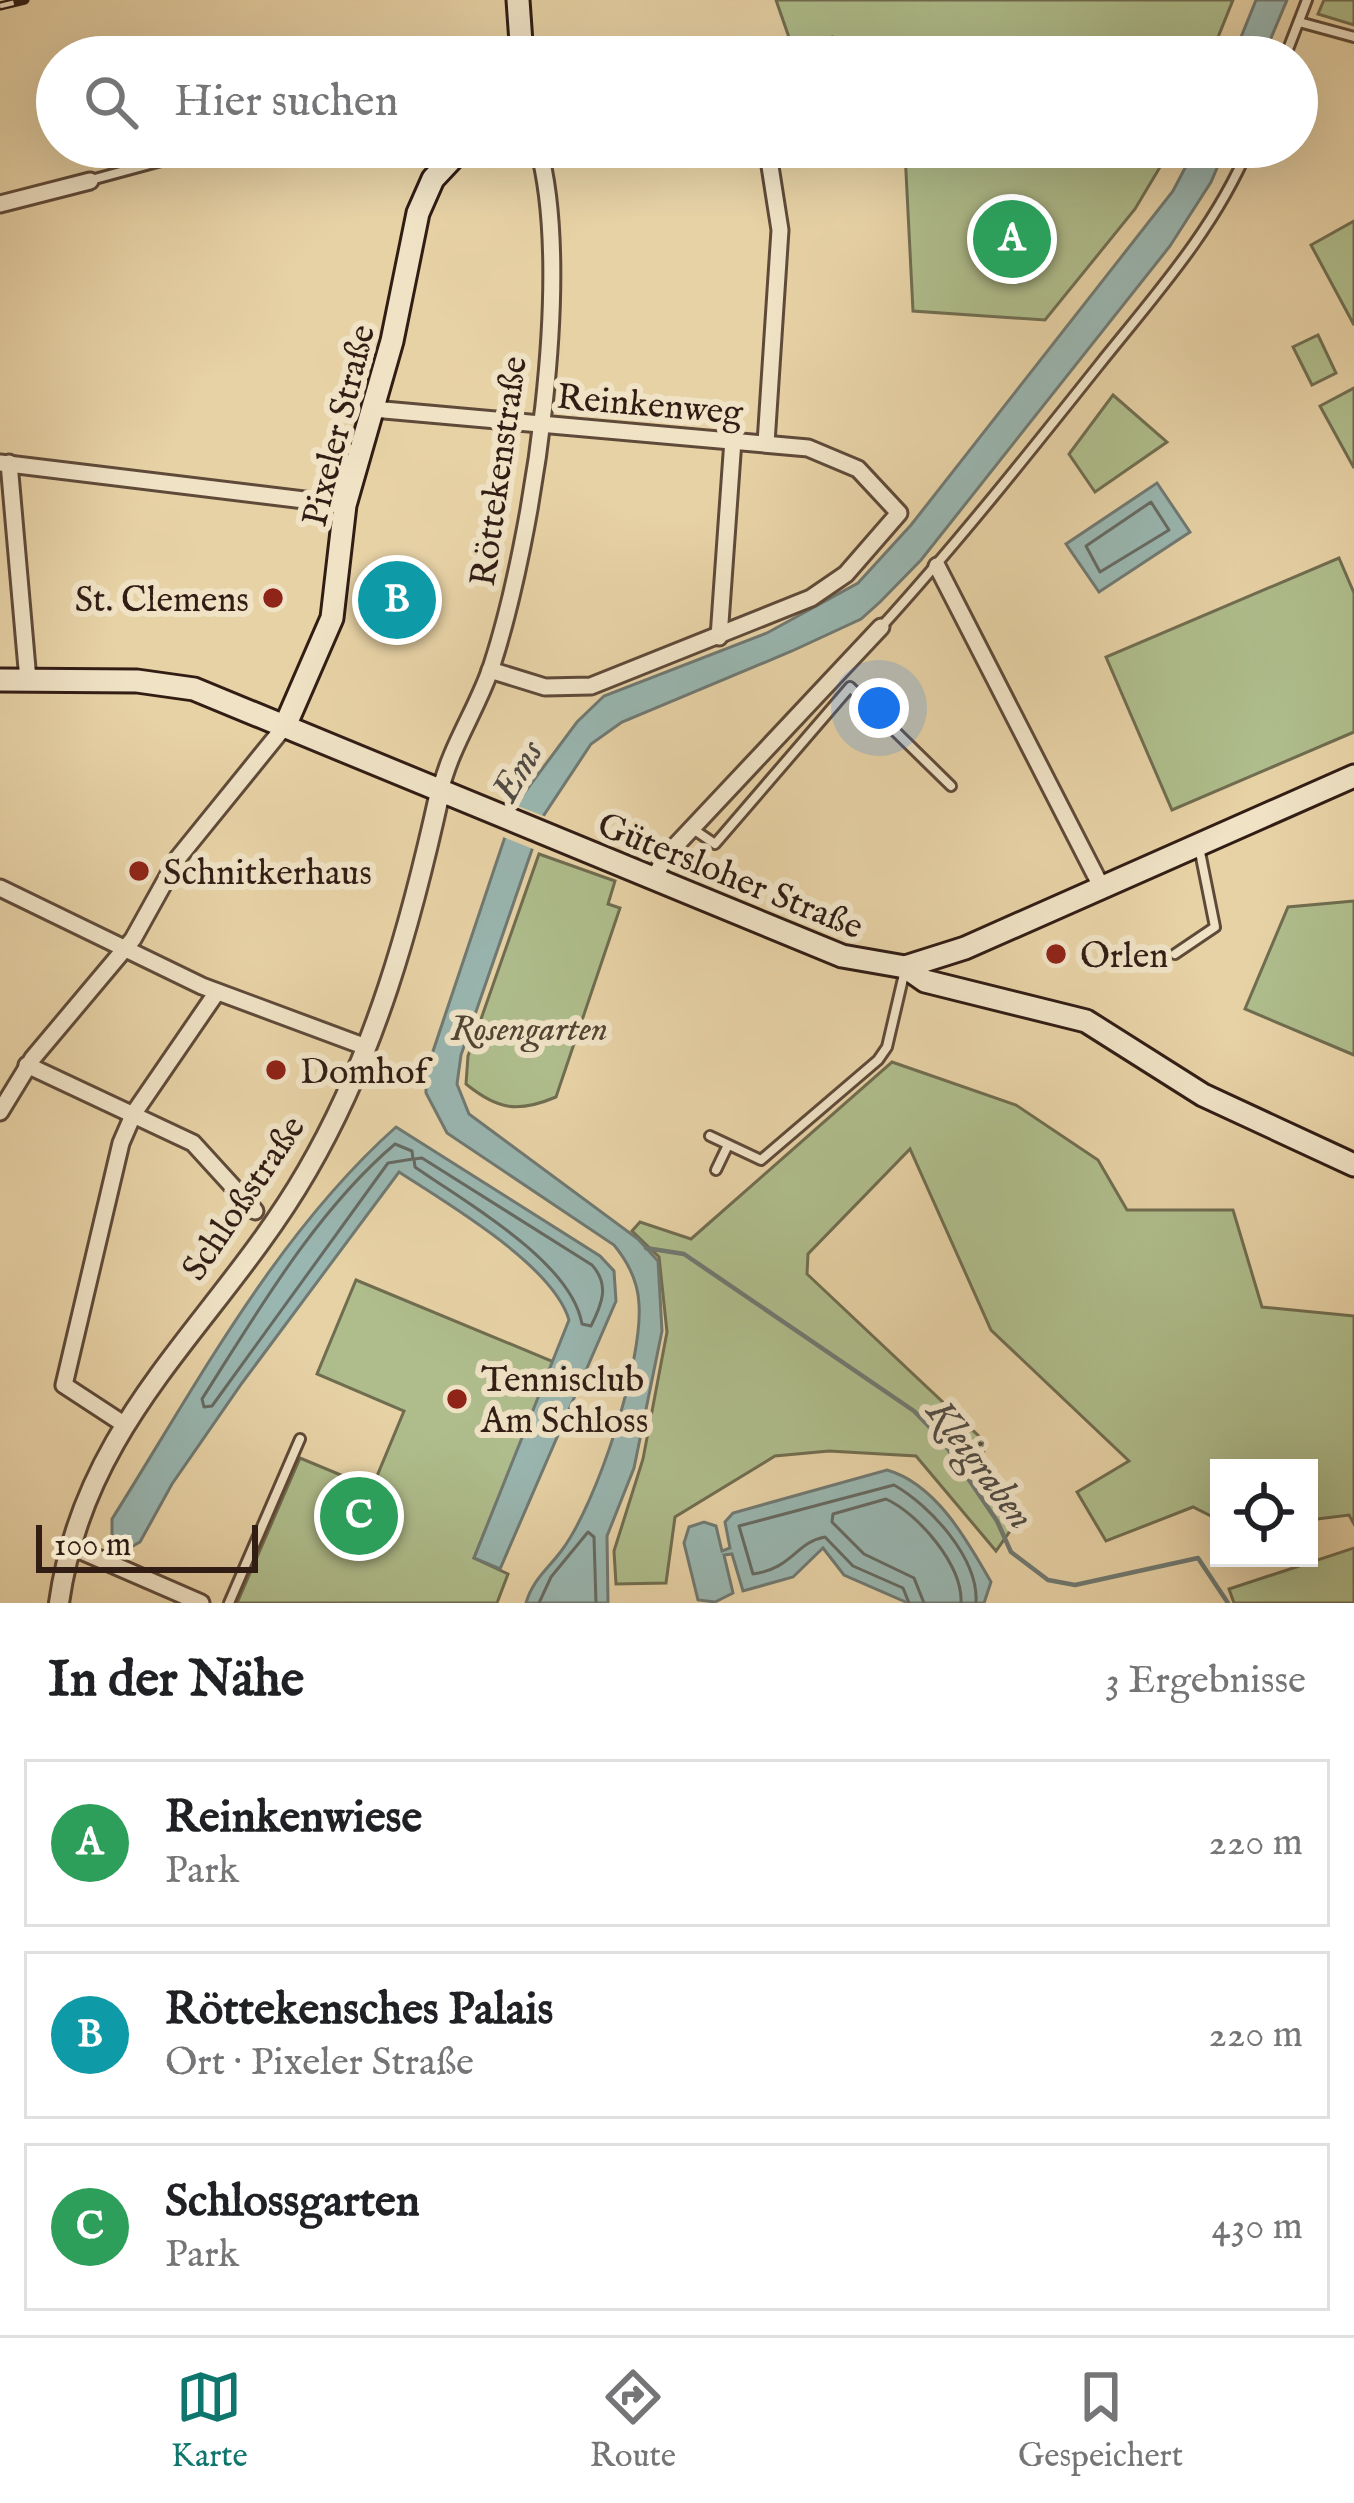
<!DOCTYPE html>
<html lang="de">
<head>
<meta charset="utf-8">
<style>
  body { margin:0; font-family:"IM FELL English",serif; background:#f2f2f2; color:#202124 }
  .controls { position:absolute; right:36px; bottom:36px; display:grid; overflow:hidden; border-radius:0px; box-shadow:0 12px 48px #0002 }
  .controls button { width:108px; height:108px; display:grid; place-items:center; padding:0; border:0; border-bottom:3px solid #e0e0e0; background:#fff; color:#202124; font:60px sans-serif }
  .scale { position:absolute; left:36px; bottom:30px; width:222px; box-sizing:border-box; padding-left:12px; border:6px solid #321d15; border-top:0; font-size:33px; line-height:42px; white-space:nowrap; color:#321d15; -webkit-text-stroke:9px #efe2c5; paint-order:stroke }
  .you { position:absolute; left:879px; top:708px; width:42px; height:42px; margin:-30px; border:9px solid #fff; border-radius:50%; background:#1a73e8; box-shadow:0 0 0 18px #1a73e833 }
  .badge { display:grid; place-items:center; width:78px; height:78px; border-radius:50%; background:#0f766e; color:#fff; font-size:39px; font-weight:700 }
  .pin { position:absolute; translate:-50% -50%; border:6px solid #fff; box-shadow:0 3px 12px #0006 }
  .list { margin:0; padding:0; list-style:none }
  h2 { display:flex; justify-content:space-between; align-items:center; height:156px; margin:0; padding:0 48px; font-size:51px }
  h2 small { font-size:39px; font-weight:400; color:#757577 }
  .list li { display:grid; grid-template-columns:78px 1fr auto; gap:36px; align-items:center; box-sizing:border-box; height:168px; margin:0 24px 24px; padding:0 24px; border:3px solid #e0e0e0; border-radius:0px }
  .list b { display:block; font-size:45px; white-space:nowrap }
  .list p { margin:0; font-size:39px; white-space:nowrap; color:#757577 }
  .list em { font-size:39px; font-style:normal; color:#757577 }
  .icon { flex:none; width:66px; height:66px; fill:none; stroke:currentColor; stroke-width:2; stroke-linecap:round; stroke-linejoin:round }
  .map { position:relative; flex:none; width:1354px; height:1603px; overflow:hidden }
  .search { position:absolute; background:#fff; box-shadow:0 12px 48px #0002; left:36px; right:36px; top:36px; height:132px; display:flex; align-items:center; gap:30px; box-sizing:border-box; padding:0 42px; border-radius:66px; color:#757577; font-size:45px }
  .sheet { height:732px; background:#fff }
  nav { display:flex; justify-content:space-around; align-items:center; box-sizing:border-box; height:168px; border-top:3px solid #e0e0e0; background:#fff; font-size:33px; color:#757577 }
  nav a { display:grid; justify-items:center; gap:6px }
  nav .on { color:#0f766e }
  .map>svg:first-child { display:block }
  .green { fill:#afbd8c; stroke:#706d50; stroke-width:3 }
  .water { fill:#99b6b0; stroke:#707972; stroke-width:3 }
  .pier { fill:#e7d2a6 }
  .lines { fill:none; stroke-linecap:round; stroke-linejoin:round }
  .shore { stroke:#666a62; stroke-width:3 }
  .stream { stroke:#707972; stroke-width:4.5 }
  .service-casing { stroke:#5f4a39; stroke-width:14 }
  .minor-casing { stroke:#5f4a39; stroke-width:21 }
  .tertiary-casing { stroke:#5f4a39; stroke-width:24 }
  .secondary-casing { stroke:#321d15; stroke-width:27 }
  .service { stroke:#efe2c5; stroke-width:8 }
  .minor { stroke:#efe2c5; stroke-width:15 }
  .tertiary { stroke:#efe2c5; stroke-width:18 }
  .secondary { stroke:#efe2c5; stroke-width:21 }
  .rail-casing { stroke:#321d15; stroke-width:9 }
  .rail { stroke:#efe2c5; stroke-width:4.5; stroke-dasharray:14; stroke-linecap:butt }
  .poi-dot { fill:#8f2418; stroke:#efe2c5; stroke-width:4.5 }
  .labels { text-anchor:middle; stroke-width:12; stroke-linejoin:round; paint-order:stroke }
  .street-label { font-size:36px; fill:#321d15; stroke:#efe2c5 }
  .poi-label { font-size:36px; fill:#321d15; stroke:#efe2c5; text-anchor:start }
  .park-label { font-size:36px; font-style:italic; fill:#514533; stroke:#efe2c5 }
  .water-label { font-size:39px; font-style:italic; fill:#514b44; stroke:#efe2c5 }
</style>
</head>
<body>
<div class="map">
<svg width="1354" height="1603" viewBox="0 0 1354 1603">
  <rect width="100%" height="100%" fill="#e7d2a6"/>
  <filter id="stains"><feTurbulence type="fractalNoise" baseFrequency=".00167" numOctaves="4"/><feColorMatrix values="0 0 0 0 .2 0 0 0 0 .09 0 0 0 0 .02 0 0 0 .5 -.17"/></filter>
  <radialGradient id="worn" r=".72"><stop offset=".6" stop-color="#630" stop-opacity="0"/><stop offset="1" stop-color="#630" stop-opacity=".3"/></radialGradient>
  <g class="green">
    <polygon points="776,0 1233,0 1210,57 840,57 832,37 793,49"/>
    <polygon points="1324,0 1354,0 1354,25 1318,14"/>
    <polygon points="871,147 1172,147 1135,209 1045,320 913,311 905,152 873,154"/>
    <polygon points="1354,221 1354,325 1311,245"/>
    <polygon points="1318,335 1336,373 1312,385 1293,347"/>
    <polygon points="1354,388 1354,468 1320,406"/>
    <polygon points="1113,395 1167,442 1095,492 1069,454"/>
    <polygon points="1339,558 1354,593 1354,732 1172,810 1106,657"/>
    <path d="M539,854L615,881L608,904L620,908L556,1097C518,1113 498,1110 466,1084L468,1056Z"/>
    <polygon points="1354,901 1354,1055 1245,1009 1288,907"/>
    <polygon points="892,1062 1016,1105 1098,1160 1127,1210 1233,1210 1262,1307 1354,1316 1354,1524 1349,1515 1309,1520 1309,1468 1219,1468 1219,1520 1193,1507 1106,1541 1077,1492 1129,1461 991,1330 910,1149 808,1254 807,1274 984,1441 983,1473 1015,1524 996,1551 916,1456 829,1451 775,1456 675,1517 666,1583 616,1584 614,1551 643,1459 667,1332 659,1257 632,1231 640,1222 691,1239"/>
    <polygon points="356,1280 554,1362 474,1558 508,1574 497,1603 237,1603 300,1458 372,1488 404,1411 317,1374"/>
    <polygon points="1354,1548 1354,1603 1234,1603 1229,1589"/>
  </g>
  <g class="water">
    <polygon points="1256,0 1287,0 1263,57 1233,57"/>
    <path d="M1196,147H1226L1211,182L1170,246L921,560L880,602L861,619L792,651L622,722L591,744L544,815L461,1055L457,1084L469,1114L638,1239L658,1261L662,1331L634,1468L607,1536L608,1603H526C533,1579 548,1569 562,1550C597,1503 643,1362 639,1304C638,1281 628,1262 614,1245L447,1133L426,1093V1072L516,804L577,722L604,696L767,633L858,583L911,525L1173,191Z"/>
    <polygon points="1157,483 1190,532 1099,592 1066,544"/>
    <path d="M396,1127L600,1256L614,1271L616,1301L500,1569L474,1558L569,1320C553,1265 448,1204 399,1172L242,1383L172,1484L140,1542L131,1547L112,1540V1519C197,1384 276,1234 396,1127Z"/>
    <path d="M887,1470C936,1484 967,1540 991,1582L984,1603H908L844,1575L823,1548L793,1577L743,1591L732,1554L724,1555L733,1593L715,1602L698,1600L684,1543L689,1527L704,1522L716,1526L722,1551L730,1548L725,1522L733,1513Z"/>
  </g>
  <polygon class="pier" points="510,803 549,818 538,851 498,835"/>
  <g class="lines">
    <g class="shore">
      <polygon points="1151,502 1169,530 1100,572 1086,546"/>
      <path d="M395,1144L412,1151L413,1159L388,1163L212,1406L204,1407L202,1399C258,1311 316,1211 395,1144Z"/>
      <path d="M422,1158L592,1265C610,1285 602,1304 591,1326L582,1324C571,1261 466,1203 415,1167L414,1159Z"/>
      <polyline points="539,1603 551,1577 588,1532 594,1537 596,1603"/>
      <path d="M909,1603L903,1588L853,1566L825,1537C796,1542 792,1569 753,1574L739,1526L894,1485C931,1506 979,1559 976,1603"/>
      <path d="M924,1603L914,1578L864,1554L832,1522L833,1514L886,1499C919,1514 963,1566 961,1603"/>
    </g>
    <polyline class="stream" points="646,1248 684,1254 914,1411 942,1440 997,1521 1011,1552 1048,1580 1075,1585 1198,1558 1228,1603"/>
    <g class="service-casing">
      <g id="service">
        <polyline points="1299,22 1354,37"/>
        <polyline points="413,57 472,44 485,57"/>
        <polyline points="1285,57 1307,0"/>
        <polyline points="91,180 213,147"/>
        <path d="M883,625C959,541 1029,453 1099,365C1155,295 1214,230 1249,147"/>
        <polyline points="693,829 715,844 850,687 951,786"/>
        <polyline points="1175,954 1215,927 1199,847"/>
        <polyline points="710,1136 761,1160 878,1060 887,1047 905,970"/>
        <polyline points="716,1170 728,1145"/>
        <polyline points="229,1603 300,1439"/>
      </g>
    </g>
    <g class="minor-casing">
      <g id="minor">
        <polyline points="0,204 90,181"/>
        <polyline points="373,409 808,448 858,469 899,513 846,574 811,598 591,686 545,687 490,670"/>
        <polyline points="766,443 780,230 767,147"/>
        <polyline points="0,463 345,505"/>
        <polyline points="9,463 28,680"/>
        <polyline points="937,566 1102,888"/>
        <polyline points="719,637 733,440"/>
        <path d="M440,792C450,747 478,708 492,665C533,539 574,273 538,147"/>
        <polyline points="654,879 665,857 881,627"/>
        <polyline points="0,888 202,986 366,1047"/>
        <polyline points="27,1065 193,1143 255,1211"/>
        <polyline points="0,1112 33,1058 133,939 178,858 285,726"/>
        <polyline points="122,1423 64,1385 121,1143 134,1113 217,992"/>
        <polyline points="70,1546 201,1603"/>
      </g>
    </g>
    <g class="tertiary-casing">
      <path id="tertiary" d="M59,1603C85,1417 219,1323 307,1171C375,1054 411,924 440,792"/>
    </g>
    <g class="secondary-casing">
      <g id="secondary">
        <polyline points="518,0 522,57"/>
        <polyline points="0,680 137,681 194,689 842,956 905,967 965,948 1354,776"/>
        <polyline points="285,726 332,618 345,505 392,341 418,213 433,179 463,147"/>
        <polyline points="905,967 925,981 1086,1021 1203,1095 1354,1165"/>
      </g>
    </g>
    <use href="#service" class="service"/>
    <use href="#minor" class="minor"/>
    <use href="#tertiary" class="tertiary"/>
    <use href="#secondary" class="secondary"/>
    <g class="rail-casing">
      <polyline id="rail" points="0,6 25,0"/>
    </g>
    <use href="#rail" class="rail"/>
  </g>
  <g class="poi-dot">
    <circle cx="273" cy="598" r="12"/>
    <circle cx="139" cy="871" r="12"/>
    <circle cx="1056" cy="954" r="12"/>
    <circle cx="276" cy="1070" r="12"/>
    <circle cx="457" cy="1399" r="12"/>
  </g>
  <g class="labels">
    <g class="street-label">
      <text transform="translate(650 403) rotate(5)" y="13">Reinkenweg</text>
      <text transform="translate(337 425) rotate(-76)" y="13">Pixeler Straße</text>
      <text transform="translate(497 471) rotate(-82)" y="13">Röttekenstraße</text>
      <text transform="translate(731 874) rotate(22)" y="13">Gütersloher Straße</text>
      <text transform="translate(242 1197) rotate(-56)" y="13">Schloßstraße</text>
    </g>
    <g class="poi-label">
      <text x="249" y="611" text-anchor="end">St. Clemens</text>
      <text x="163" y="884">Schnitkerhaus</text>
      <text x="1080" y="967">Orlen</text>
      <text x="300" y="1083">Domhof</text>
      <text x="481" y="1391">Tennisclub<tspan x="481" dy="41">Am Schloss</tspan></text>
    </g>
    <g class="park-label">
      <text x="529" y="1040">Rosengarten</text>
    </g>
    <g class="water-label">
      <text transform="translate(516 770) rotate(-60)" y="14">Ems</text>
      <text transform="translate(982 1463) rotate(53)" y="14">Kleigraben</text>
    </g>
  </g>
  <rect width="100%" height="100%" filter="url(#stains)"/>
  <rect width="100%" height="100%" fill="url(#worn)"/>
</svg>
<div class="controls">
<button><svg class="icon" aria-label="locate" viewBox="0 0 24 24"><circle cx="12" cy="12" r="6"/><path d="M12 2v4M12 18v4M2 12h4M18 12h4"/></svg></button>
</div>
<div class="scale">100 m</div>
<div class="you"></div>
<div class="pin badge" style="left:1012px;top:239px;background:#2e9e5b">A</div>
<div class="pin badge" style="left:397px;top:600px;background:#0f9aa8">B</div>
<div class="pin badge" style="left:359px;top:1516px;background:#2e9e5b">C</div>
<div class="search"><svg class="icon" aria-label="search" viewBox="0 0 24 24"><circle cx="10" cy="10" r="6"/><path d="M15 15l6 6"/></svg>Hier suchen</div>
</div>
<section class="sheet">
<h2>In der Nähe<small>3 Ergebnisse</small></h2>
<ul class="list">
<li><span class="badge" style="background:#2e9e5b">A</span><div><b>Reinkenwiese</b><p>Park</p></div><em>220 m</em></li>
<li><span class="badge" style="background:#0f9aa8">B</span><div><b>Röttekensches Palais</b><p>Ort · Pixeler Straße</p></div><em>220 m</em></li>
<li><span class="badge" style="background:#2e9e5b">C</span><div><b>Schlossgarten</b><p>Park</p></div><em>430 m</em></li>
</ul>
</section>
<nav>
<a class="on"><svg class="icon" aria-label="map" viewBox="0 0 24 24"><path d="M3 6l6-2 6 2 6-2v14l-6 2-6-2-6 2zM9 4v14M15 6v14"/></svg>Karte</a>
<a><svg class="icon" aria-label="directions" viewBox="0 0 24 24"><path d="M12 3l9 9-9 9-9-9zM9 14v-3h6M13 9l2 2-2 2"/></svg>Route</a>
<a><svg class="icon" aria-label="saved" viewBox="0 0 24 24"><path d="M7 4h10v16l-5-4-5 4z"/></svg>Gespeichert</a>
</nav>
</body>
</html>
